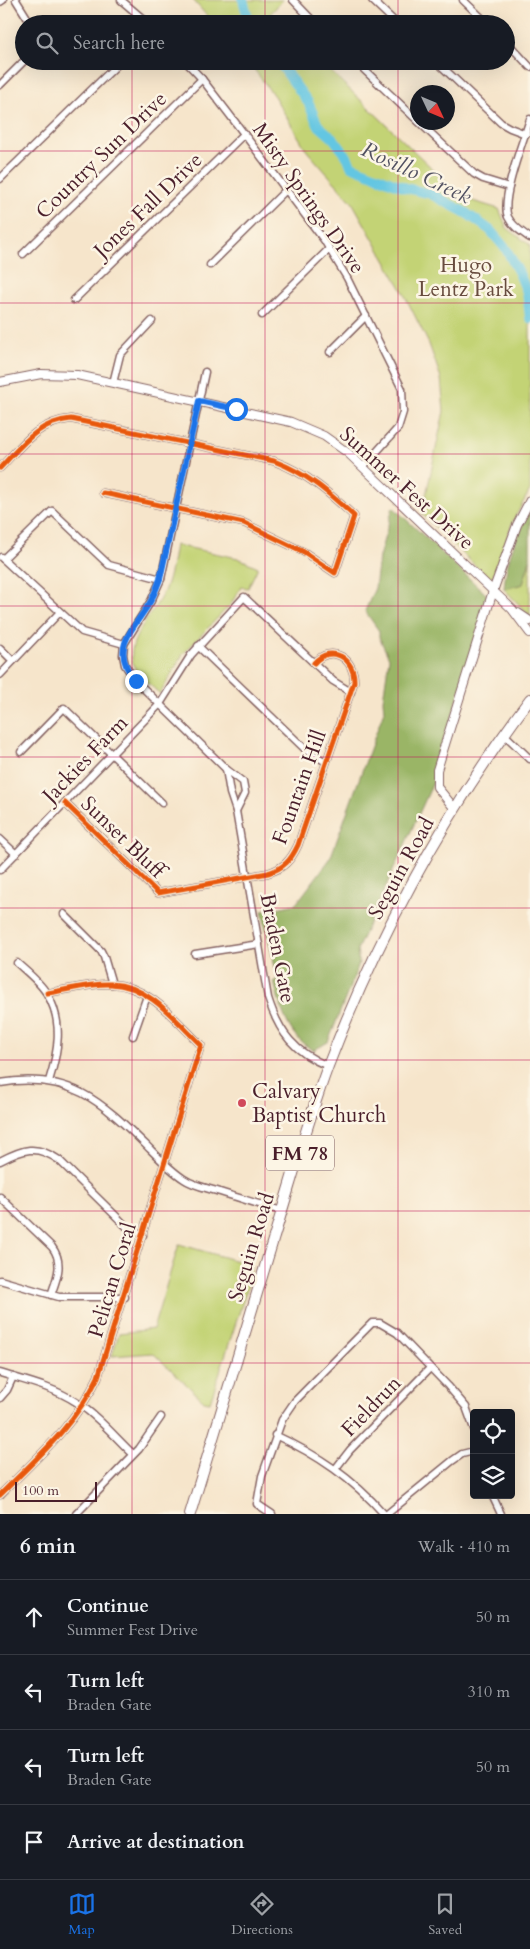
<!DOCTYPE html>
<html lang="en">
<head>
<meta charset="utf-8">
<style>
  body { margin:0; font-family:Cardo,serif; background:#20242c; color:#f1f3f6 }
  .controls { position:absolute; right:15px; bottom:15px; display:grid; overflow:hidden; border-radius:5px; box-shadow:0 5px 20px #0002 }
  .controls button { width:45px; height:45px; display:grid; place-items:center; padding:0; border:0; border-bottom:1px solid #363941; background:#171b24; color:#f1f3f6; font:25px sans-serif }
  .compass { position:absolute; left:410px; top:85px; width:45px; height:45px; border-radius:50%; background:#171b24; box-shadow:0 5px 20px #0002; rotate:134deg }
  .scale { position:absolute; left:15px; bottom:12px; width:82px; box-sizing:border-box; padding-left:5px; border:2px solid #4a1f2b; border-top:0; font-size:14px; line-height:18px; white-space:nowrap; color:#4a1f2b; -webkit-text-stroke:4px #fcf5e5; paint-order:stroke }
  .stop { position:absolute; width:15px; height:15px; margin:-11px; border:4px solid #1a73e8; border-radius:50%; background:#fff }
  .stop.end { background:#1a73e8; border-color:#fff; box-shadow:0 1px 5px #0008 }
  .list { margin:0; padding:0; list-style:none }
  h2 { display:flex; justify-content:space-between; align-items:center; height:65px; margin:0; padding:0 20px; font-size:21px }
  h2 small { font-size:16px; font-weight:400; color:#9ea1a6 }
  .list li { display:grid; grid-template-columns:32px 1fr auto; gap:15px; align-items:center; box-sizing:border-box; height:75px; padding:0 20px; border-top:1px solid #363941 }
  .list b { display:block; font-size:19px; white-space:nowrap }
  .list p { margin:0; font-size:16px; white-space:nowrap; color:#9ea1a6 }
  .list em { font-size:16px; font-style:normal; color:#9ea1a6 }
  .icon { flex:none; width:28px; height:28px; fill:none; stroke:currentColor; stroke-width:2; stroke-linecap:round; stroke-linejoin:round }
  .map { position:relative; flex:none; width:530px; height:1514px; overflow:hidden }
  .search { position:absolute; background:#171b24; box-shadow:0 5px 20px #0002; left:15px; right:15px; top:15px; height:55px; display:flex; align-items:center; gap:12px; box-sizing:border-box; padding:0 18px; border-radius:28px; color:#9ea1a6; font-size:19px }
  .sheet { height:365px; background:#171b24 }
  nav { display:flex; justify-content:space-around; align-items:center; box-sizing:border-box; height:70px; border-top:1px solid #363941; background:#171b24; font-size:14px; color:#9ea1a6 }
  nav a { display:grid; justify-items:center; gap:2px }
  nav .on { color:#1a73e8 }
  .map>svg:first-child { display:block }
  .green { fill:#c3d375; stroke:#867950 }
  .forest { fill:#9ab566; stroke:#726a48 }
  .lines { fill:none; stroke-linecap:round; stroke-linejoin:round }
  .river { stroke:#64c6e2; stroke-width:10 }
  .minor-casing { stroke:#866463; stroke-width:9 }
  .tertiary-casing { stroke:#866463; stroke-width:10 }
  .primary-casing { stroke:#866463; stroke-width:12 }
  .minor { stroke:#fff; stroke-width:6 }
  .tertiary { stroke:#fff; stroke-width:8 }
  .primary { stroke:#fff; stroke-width:10 }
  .cycleway-casing { stroke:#fcf5e5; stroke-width:8 }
  .cycleway { stroke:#e8590c; stroke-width:5 }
  .route { stroke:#1a73e8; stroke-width:6 }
  .grid { fill:none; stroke:#c2185b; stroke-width:1; stroke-opacity:0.55 }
  .poi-dot { fill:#d1495b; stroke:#fcf5e5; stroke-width:2 }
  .labels { text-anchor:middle; stroke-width:5; stroke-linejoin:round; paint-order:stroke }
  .shield { fill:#fcf5e5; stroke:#7f5f63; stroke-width:1 }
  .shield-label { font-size:20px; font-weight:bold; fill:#4a1f2b }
  .street-label { font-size:21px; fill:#4a1f2b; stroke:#fcf5e5 }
  .park-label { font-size:21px; fill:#684c3e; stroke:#fcf5e5 }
  .poi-label { font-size:21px; fill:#4a1f2b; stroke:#fcf5e5; text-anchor:start }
  .water-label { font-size:22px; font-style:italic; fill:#525162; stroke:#fcf5e5 }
</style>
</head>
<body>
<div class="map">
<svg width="530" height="1514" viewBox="0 0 530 1514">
  <rect width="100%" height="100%" fill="#fcf5e5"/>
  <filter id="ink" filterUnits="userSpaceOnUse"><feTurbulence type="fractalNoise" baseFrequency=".02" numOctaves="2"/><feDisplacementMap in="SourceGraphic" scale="10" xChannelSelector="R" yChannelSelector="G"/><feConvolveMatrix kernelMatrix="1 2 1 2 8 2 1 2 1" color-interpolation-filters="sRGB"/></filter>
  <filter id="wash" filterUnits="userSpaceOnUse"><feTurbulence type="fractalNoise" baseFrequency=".0096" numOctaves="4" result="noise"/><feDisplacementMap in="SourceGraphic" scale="20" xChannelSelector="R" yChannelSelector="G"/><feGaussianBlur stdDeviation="1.12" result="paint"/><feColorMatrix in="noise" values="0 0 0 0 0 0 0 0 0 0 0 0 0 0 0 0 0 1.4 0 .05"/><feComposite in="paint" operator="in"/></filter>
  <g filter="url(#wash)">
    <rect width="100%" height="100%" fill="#f6e5cb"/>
    <g class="green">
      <polygon points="193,0 283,0 270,14 280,24 214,24"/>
      <polygon points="248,61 320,61 463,198 499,209 507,228 530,245 530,490 513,521 491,581 422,514 444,411 441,378 429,344 401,288 352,202 307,151 274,96"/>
      <path d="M175,545L238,558L258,567L248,588L241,587L231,604L183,654L160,694C154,688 146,682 140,676C117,649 148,621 161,597C170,582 172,562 175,545Z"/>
      <polygon points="530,560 530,616 504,589 523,584"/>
      <polygon points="179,1244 251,1265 247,1289 210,1402 204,1401 153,1353 112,1356 119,1333 153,1329"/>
    </g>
    <g class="forest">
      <path d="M393,507L488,596L432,785L357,950L359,964L328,1042L314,1050C289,1040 279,1005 274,981L278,980L262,911L296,904L330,859L384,711L383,700L389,658L379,637V631L365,611L375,588L379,557Z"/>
      <path d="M530,511V560L523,584L504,589C506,560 516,536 530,511Z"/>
    </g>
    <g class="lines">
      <g class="river">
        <polyline points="243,0 250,24"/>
        <polyline points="278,61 308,102 318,125 334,139 348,158 351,166 406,188 431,194 466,213 490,230 506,249 519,273 527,292 530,318"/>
      </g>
    </g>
  </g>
  <g filter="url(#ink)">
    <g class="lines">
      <g class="minor-casing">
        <g id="minor">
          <polyline points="16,0 31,24"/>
          <polyline points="121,0 149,24"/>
          <polyline points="293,0 316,24"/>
          <polyline points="372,0 397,24"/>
          <polyline points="463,0 488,24"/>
          <polyline points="0,2 3,0"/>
          <polyline points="506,41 530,67"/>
          <polyline points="185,61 202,79 229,114 324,240 347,278 402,389 403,412 398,428 363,467"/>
          <polyline points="355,61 418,121"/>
          <polyline points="436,61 501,123 510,128 526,134"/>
          <polyline points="0,85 24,61"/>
          <path d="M530,119C524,139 500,199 508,217C512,226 522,232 530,238"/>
          <polyline points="419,122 474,174 483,179 509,187"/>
          <polyline points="0,179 121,61"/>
          <polyline points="23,254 202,79"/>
          <polyline points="210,265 286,190"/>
          <polyline points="74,300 244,134"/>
          <polyline points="262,315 329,249"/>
          <polyline points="330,352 366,316"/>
          <polyline points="205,372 161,579 151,601 124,644 123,655 125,665 136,681 226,769 243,782 245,793 236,811"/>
          <polyline points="113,383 120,355 152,321"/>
          <path d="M0,468C22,445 38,422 71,419L274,461C308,474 328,492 354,516L335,573L304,552L244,523L103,493"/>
          <polyline points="1,557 82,632 124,644"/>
          <polyline points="3,559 52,511 109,565 161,579"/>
          <polyline points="198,646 306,750 326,762"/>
          <polyline points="0,648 13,661"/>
          <polyline points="0,675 59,613"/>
          <polyline points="504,734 530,759"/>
          <polyline points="21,752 64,708 162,803"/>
          <path d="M226,769L230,793L236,811L268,998C279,1033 295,1053 328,1066"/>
          <path d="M65,803L158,893L268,873C284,868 291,860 298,845L354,682C355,659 332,643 314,663"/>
          <polyline points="0,839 16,854"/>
          <polyline points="0,870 160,704 191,655 244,597 333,681 351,692"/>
          <polyline points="64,914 101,951 104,957 112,984"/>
          <polyline points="195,954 259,944"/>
          <path d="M17,963C27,972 40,982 47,994C64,1021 58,1053 49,1081"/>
          <polyline points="133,1036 147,996"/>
          <path d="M0,1083C69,1071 101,1101 147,1146C158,1157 170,1170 184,1179C194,1186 208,1188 220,1192C240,1198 261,1205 282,1211"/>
          <path d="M0,1161C23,1149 36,1144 59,1160L127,1227L143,1235"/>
          <path d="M0,1197L52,1247C64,1263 57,1278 51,1295"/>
          <polyline points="0,1280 59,1297 125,1297"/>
          <path d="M0,1373C26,1381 53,1387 76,1402C98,1416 115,1437 133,1454"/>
          <polyline points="0,1398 7,1390 13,1377"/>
          <path d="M275,1435C318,1455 352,1478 384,1514"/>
          <polyline points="336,1468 350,1450 430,1368"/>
          <path d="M0,1495C36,1459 76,1424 98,1377L201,1045C176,1021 149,985 111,984C90,983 68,990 47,993"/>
          <polyline points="492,1495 501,1514"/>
          <polyline points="76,1514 139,1449 161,1417"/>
          <polyline points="272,1514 257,1504 262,1476 282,1420 295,1401 372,1323 380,1323 397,1333 448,1386 466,1407 474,1429"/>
          <polyline points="387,1514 452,1461 462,1454 474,1451"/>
        </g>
      </g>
      <g class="tertiary-casing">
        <g id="tertiary">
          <polyline points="0,382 41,374 77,375 291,422 324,436 348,453 512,609 530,633"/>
          <polyline points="518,613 530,621"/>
          <polyline points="455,809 437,787 437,770 493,591 517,525 530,500"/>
        </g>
      </g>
      <g class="primary-casing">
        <path id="primary" d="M190,1514C218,1423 245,1332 273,1240C291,1182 307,1123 328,1066C378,935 446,811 530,699"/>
      </g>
      <use href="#minor" class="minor"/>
      <use href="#tertiary" class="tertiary"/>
      <use href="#primary" class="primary"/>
      <g class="cycleway-casing">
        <g id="cycleway">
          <path d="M0,468C22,445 38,422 71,419L274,461C308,474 328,492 354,516L335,573L304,552L244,523L103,493"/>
          <path d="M65,803L158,893L268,873C284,868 291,860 298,845L354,682C355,659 332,643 314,663"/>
          <path d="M0,1495C36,1459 76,1424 98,1377L201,1045C176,1021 149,985 111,984C90,983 68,990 47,993"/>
        </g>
      </g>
      <use href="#cycleway" class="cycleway"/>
    </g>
  </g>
  <g class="lines" filter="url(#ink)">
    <path class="route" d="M136,681C109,650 131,632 149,604C154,596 157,587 160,579L199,401L236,409"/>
  </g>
  <path class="grid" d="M132,0V24M265,0V24M398,0V24M132,61V1514M265,61V1514M398,61V1514M0,151H530M0,303H530M0,454H530M0,606H530M0,757H530M0,908H530M0,1060H530M0,1211H530M0,1363H530"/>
  <circle class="poi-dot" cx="242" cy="1103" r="5"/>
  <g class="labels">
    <rect class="shield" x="266" y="1135.5" width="68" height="35" rx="4"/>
    <g class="shield-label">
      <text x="300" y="1160">FM 78</text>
    </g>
    <g class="street-label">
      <text transform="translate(101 155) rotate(-44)" y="7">Country Sun Drive</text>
      <text transform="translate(309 198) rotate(55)" y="7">Misty Springs Drive</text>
      <text transform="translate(148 205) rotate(-44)" y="7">Jones Fall Drive</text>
      <text transform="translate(407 488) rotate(42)" y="7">Summer Fest Drive</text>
      <text transform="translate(85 759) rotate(-46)" y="7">Jackies Farm</text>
      <text transform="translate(299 787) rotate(-70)" y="7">Fountain Hill</text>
      <text transform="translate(123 837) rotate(44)" y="7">Sunset Bluff</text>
      <text transform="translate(401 868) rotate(-61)" y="7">Seguin Road</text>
      <text transform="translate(278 948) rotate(79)" y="7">Braden Gate</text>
      <text transform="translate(251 1247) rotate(-73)" y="7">Seguin Road</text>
      <text transform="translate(112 1280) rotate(-73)" y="7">Pelican Coral</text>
      <text transform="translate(371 1406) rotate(-46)" y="7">Fieldrun</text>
    </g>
    <g class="park-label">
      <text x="466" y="272">Hugo<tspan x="466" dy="24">Lentz Park</tspan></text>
    </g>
    <g class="poi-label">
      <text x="252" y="1098">Calvary<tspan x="252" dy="24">Baptist Church</tspan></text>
    </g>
    <g class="water-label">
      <text transform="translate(417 172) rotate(25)" y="8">Rosillo Creek</text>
    </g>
  </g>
</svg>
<div class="controls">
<button><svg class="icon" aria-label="locate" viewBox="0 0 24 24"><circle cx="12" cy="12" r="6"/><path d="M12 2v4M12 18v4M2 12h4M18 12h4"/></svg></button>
<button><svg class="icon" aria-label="layers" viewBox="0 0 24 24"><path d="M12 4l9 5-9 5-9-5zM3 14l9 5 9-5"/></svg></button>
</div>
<svg class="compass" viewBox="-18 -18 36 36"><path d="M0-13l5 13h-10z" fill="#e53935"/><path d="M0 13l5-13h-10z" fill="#9ea1a6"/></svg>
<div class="scale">100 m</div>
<div class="stop" style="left:236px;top:409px"></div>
<div class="stop end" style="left:136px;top:681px"></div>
<div class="search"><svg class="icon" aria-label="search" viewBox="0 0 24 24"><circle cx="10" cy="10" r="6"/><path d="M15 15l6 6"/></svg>Search here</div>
</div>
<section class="sheet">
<h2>6 min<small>Walk · 410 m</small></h2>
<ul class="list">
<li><svg class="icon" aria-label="ahead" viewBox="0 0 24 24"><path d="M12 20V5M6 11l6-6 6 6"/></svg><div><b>Continue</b><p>Summer Fest Drive</p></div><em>50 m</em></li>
<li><svg class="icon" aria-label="left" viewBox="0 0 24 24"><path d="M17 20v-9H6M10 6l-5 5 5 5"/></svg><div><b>Turn left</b><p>Braden Gate</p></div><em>310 m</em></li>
<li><svg class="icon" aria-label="left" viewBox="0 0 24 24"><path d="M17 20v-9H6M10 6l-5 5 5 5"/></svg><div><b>Turn left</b><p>Braden Gate</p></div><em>50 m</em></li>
<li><svg class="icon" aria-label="arrive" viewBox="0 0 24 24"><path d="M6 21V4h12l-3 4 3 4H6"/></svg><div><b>Arrive at destination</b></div></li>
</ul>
</section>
<nav>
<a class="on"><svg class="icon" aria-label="map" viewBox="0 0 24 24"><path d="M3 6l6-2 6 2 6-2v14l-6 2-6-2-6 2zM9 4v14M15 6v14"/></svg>Map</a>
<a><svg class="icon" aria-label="directions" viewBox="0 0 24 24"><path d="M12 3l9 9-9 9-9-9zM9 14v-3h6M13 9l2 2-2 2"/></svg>Directions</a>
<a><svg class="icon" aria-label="saved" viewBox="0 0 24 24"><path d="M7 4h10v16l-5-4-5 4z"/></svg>Saved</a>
</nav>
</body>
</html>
